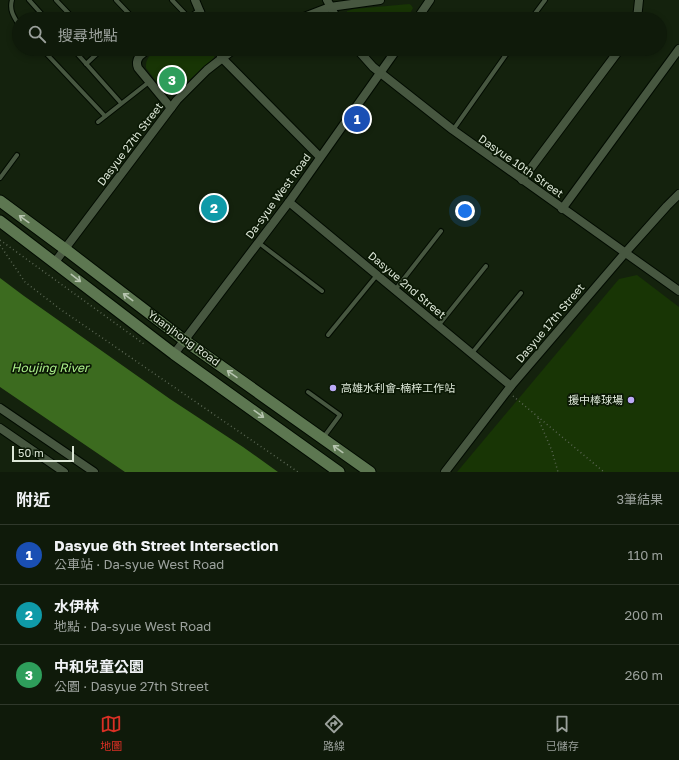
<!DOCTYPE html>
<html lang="zh-TW">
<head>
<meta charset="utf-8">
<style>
  body { margin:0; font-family:"Golos Text","Noto Sans TC",sans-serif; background:#1d2718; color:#f1f3f6 }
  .scale { position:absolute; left:12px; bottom:10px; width:62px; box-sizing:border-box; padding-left:4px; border:2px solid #dde7d8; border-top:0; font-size:11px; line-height:14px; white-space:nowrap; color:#dde7d8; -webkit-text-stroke:3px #0b1905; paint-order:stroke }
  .you { position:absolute; left:465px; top:211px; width:14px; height:14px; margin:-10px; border:3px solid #fff; border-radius:50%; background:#1a73e8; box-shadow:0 0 0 6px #1a73e833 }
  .badge { display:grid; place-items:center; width:26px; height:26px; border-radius:50%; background:#d93025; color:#fff; font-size:13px; font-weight:700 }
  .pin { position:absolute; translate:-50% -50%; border:2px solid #fff; box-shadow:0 1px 4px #0006 }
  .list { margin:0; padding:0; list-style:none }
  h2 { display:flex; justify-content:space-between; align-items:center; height:52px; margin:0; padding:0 16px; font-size:17px }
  h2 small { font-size:13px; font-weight:400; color:#9ba19c }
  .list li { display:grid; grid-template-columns:26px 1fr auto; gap:12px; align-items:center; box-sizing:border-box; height:60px; padding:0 16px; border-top:1px solid #2f382b }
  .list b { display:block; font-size:15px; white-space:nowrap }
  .list p { margin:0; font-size:13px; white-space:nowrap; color:#9ba19c }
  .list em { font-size:13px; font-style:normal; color:#9ba19c }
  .icon { flex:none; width:22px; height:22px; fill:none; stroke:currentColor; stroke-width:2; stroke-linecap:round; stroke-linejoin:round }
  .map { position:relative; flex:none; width:679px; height:472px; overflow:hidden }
  .search { position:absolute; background:#0f1a0a; box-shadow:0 2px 6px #0003; left:12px; right:12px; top:12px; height:44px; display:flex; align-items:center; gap:10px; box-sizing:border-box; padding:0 14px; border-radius:22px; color:#9ba19c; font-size:15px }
  .sheet { height:232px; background:#0f1a0a }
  nav { display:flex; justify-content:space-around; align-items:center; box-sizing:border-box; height:56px; border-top:1px solid #2f382b; background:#0f1a0a; font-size:11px; color:#9ba19c }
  nav a { display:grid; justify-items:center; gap:2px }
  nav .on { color:#d93025 }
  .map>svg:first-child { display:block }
  .green { fill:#183505 }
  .water { fill:#3c6b1f }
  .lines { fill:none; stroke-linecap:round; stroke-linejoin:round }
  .lane-casing { stroke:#020b00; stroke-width:6 }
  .street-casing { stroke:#020b00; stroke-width:10 }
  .secondary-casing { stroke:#020b00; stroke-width:13 }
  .path { stroke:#596552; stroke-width:1.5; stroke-dasharray:1 3; stroke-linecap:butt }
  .lane { stroke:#475740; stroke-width:4 }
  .street { stroke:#475740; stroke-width:8 }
  .secondary { stroke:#5d7751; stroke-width:11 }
  .oneway { stroke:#b7c5b0 }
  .poi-dot { fill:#bbaaf6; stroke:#0b1905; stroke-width:1.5 }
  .labels { text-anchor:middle; stroke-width:3.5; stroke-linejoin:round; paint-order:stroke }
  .street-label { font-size:11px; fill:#dde7d8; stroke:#0b1905 }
  .poi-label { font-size:11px; fill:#dde7d8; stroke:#0b1905; text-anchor:start }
  .water-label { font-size:12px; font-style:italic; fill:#adf18b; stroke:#0b1905 }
</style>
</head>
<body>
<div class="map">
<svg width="679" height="472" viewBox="0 0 679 472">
  <rect width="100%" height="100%" fill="#14220d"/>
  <g class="green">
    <polygon points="409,4 411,5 413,8 407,19 347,19 347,11 354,9"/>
    <path d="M157,49H213L215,52L214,58L176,92L166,94L146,68C145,60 150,54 157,49Z"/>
    <polygon points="637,275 679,307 679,472 457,472 619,279"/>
  </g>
  <polygon class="water" points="0,278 24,296 170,399 243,447 278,472 125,472 0,387"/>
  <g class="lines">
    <g class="lane-casing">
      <g id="lane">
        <path d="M12,0C9,10 14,17 19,25"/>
        <polyline points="29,0 46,19"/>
        <polyline points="56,0 74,19"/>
        <polyline points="116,0 134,19"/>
        <polyline points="172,0 190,19"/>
        <polyline points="531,19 545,0"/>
        <polyline points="42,49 105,116"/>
        <polyline points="73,49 121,103"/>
        <polyline points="86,64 102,49"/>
        <polyline points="98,122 149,82"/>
        <polyline points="453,130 510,49"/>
        <polyline points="0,178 17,155"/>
        <polyline points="259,243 322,291"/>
        <polyline points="395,290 441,231"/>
        <polyline points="438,326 486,266"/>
        <polyline points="328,335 377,275"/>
        <polyline points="472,353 521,293"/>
        <polyline points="308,392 340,415 323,438"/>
      </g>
    </g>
    <g class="street-casing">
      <g id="street">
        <polyline points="195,0 203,19"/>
        <polyline points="327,0 337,19"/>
        <polyline points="190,19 200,12"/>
        <polyline points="299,19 330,7 380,0"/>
        <polyline points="417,19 430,0"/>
        <polyline points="637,19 639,0"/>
        <path d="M149,49C142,54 134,58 138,68L171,108"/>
        <polyline points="218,49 222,58 320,157"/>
        <polyline points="357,49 373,67 453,130 679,291"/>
        <polyline points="522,180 620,49"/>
        <polyline points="289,202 511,386"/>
        <polyline points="562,209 679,49"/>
        <polyline points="55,262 177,100 207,70 234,49"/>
        <polyline points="174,354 289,202 397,49"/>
        <polyline points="0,408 94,472"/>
        <polyline points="0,428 64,472"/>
        <polyline points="445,472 511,386 625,253 667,206 679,194"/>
      </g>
    </g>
    <g class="secondary-casing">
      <g id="secondary">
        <polyline points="0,201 65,249 184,340 370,472"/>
        <polyline points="0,221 174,354 339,472"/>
      </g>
    </g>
    <g class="path">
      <polyline points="0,240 144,344"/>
      <polyline points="0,245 25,282 60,309 298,472"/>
      <polyline points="513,396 604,472"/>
      <polyline points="538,418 552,451 558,472"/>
    </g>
    <use href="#lane" class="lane"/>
    <use href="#street" class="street"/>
    <use href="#secondary" class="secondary"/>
  </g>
  <defs><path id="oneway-shaft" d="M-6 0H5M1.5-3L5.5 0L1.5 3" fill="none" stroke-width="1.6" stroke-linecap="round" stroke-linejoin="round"/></defs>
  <g class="oneway">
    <use href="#oneway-shaft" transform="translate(24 219) rotate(-144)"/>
    <use href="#oneway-shaft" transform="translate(76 278) rotate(38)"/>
    <use href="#oneway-shaft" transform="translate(128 297) rotate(-143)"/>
    <use href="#oneway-shaft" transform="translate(232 374) rotate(-145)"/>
    <use href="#oneway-shaft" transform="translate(259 414) rotate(36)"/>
    <use href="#oneway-shaft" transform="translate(338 449) rotate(-144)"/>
  </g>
  <g class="poi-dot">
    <circle cx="333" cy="388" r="4"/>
    <circle cx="631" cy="400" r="4"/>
  </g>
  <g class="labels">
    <g class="street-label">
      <text transform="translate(130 144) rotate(-53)" y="4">Dasyue 27th Street</text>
      <text transform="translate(521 166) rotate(35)" y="4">Dasyue 10th Street</text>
      <text transform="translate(278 196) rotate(-54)" y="4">Da-syue West Road</text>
      <text transform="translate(407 285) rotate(40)" y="4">Dasyue 2nd Street</text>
      <text transform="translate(550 323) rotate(-50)" y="4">Dasyue 17th Street</text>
      <text transform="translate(184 338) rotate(36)" y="4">Yuanjhong Road</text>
    </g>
    <g class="poi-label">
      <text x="341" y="392">高雄水利會-楠梓工作站</text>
      <text x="623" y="404" text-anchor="end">援中棒球場</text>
    </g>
    <g class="water-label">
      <text x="50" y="372">Houjing River</text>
    </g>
  </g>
</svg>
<div class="scale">50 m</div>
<div class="you"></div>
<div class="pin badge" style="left:357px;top:119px;background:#1a4fb4">1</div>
<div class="pin badge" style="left:214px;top:208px;background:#0f9aa8">2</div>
<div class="pin badge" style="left:172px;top:80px;background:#2e9e5b">3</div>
<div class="search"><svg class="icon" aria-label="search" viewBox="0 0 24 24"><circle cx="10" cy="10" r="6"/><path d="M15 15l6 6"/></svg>搜尋地點</div>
</div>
<section class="sheet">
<h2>附近<small>3筆結果</small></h2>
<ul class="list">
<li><span class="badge" style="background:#1a4fb4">1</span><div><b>Dasyue 6th Street Intersection</b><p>公車站 · Da-syue West Road</p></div><em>110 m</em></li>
<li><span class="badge" style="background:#0f9aa8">2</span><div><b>水伊林</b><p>地點 · Da-syue West Road</p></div><em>200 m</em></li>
<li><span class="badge" style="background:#2e9e5b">3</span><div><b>中和兒童公園</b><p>公園 · Dasyue 27th Street</p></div><em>260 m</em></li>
</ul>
</section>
<nav>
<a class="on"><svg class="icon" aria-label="map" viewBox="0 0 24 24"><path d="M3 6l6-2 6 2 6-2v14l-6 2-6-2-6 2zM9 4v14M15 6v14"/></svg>地圖</a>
<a><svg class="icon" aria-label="directions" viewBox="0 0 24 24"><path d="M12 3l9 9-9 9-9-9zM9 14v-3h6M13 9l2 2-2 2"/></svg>路線</a>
<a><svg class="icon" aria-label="saved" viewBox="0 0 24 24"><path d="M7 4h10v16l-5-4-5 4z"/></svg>已儲存</a>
</nav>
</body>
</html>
